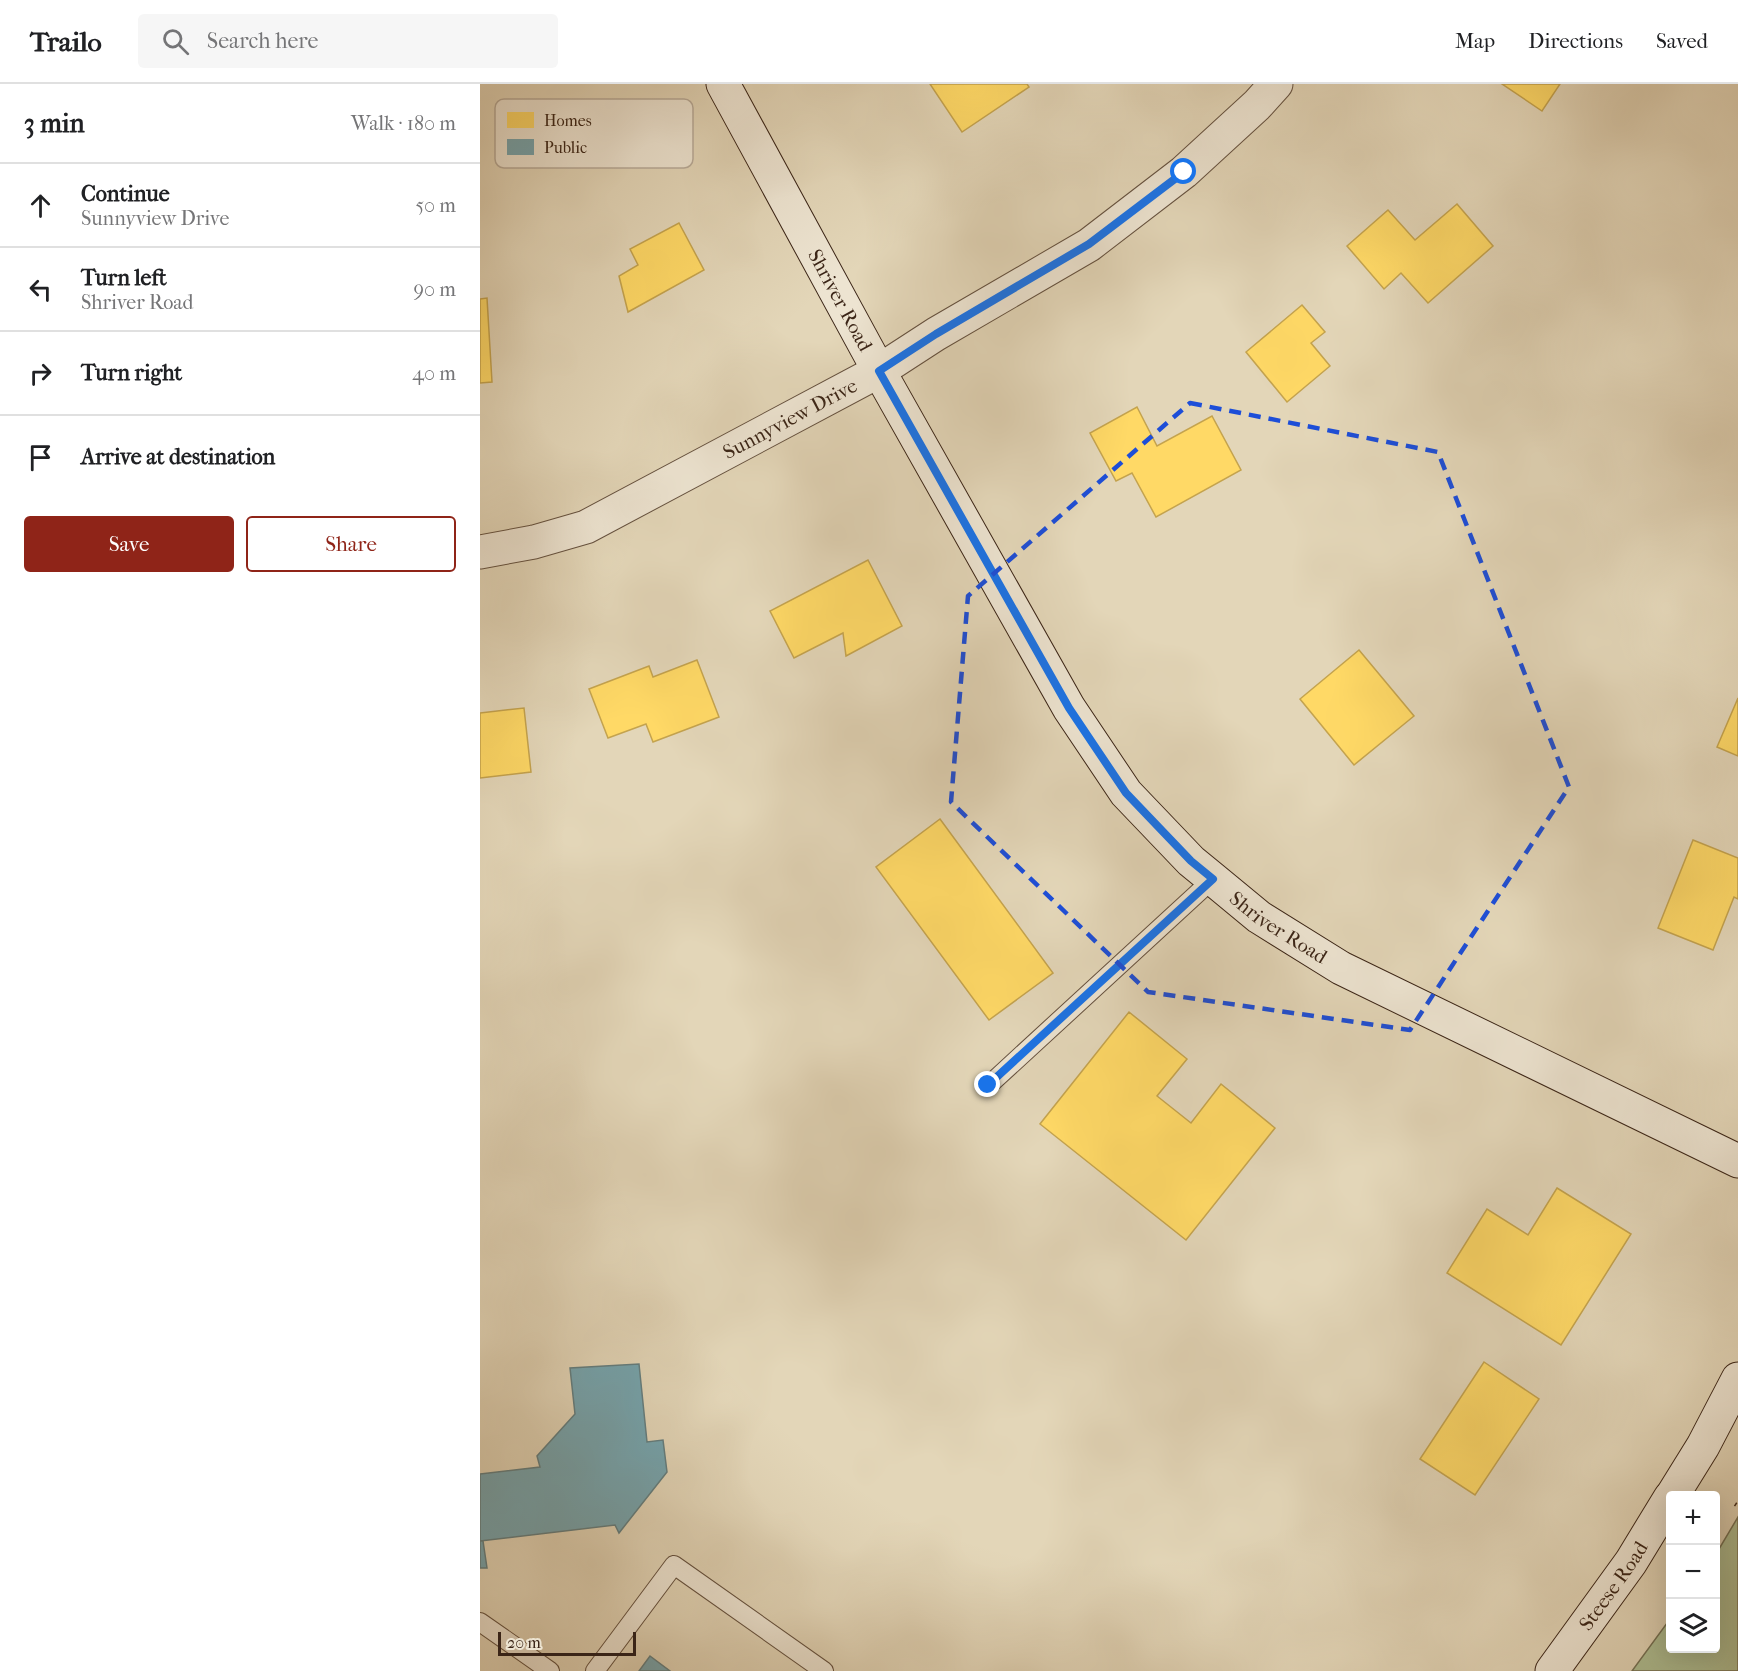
<!DOCTYPE html>
<html lang="en">
<head>
<meta charset="utf-8">
<style>
  body { margin:0; font-family:"IM FELL French Canon",serif; background:#f6f6f6; color:#202124 }
  .controls { position:absolute; right:18px; bottom:18px; display:grid; overflow:hidden; border-radius:6px; box-shadow:0 6px 24px #0002 }
  .controls button { width:54px; height:54px; display:grid; place-items:center; padding:0; border:0; border-bottom:2px solid #e0e0e0; background:#fff; color:#202124; font:30px sans-serif }
  .scale { position:absolute; left:18px; bottom:15px; width:138px; box-sizing:border-box; padding-left:6px; border:3px solid #3b2517; border-top:0; font-size:16px; line-height:21px; white-space:nowrap; color:#3b2517; -webkit-text-stroke:4px #ede4d1; paint-order:stroke }
  .stop { position:absolute; width:18px; height:18px; margin:-14px; border:4px solid #1a73e8; border-radius:50%; background:#fff }
  .stop.end { background:#1a73e8; border-color:#fff; box-shadow:0 2px 6px #0008 }
  .list { margin:0; padding:0; list-style:none }
  h2 { display:flex; justify-content:space-between; align-items:center; height:78px; margin:0; padding:0 24px; font-size:26px }
  h2 small { font-size:20px; font-weight:400; color:#757577 }
  .list li { display:grid; grid-template-columns:39px 1fr auto; gap:18px; align-items:center; box-sizing:border-box; height:84px; padding:0 24px; border-top:2px solid #e0e0e0 }
  .list b { display:block; font-size:22px; white-space:nowrap }
  .list p { margin:0; font-size:20px; white-space:nowrap; color:#757577 }
  .list em { font-size:20px; font-style:normal; color:#757577 }
  .actions { display:flex; gap:12px; padding:18px 24px }
  .actions a { flex:1; padding:14px 0; border:2px solid #8f2418; border-radius:6px; text-align:center; font-size:21px; color:#8f2418 }
  .actions .main { background:#8f2418; color:#fff }
  .icon { flex:none; width:33px; height:33px; fill:none; stroke:currentColor; stroke-width:2; stroke-linecap:round; stroke-linejoin:round }
  .map { position:relative; flex:none; width:1258px; height:1587px; overflow:hidden }
  header { display:flex; align-items:center; gap:36px; box-sizing:border-box; height:84px; padding:0 30px; background:#fff; border-bottom:2px solid #e0e0e0 }
  header strong { font-size:28px }
  nav { display:flex; gap:33px; margin-inline-start:auto; font-size:21px }
  .search { width:420px; height:54px; background:#f6f6f6; display:flex; align-items:center; gap:15px; box-sizing:border-box; padding:0 21px; border-radius:6px; color:#757577; font-size:22px }
  main { display:flex }
  aside { flex:1; background:#fff }
  .map>svg:first-child { display:block }
  .green { fill:#aebf94; stroke:#747256; stroke-width:1.5 }
  .homes { fill:#ffd966; stroke:#c4a34e; stroke-width:1.5 }
  .public { fill:#76a5af; stroke:#647f81; stroke-width:1.5 }
  .lines { fill:none; stroke-linecap:round; stroke-linejoin:round }
  .lane-casing { stroke:#65513f; stroke-width:20 }
  .street-casing { stroke:#65513f; stroke-width:35 }
  .secondary-casing { stroke:#3b2517; stroke-width:35 }
  .path { stroke:#3b2517; stroke-width:4; stroke-dasharray:1.5 3; stroke-linecap:butt }
  .lane { stroke:#ede4d1; stroke-width:18 }
  .street { stroke:#ede4d1; stroke-width:33 }
  .secondary { stroke:#ede4d1; stroke-width:33 }
  .route { stroke:#1a73e8; stroke-width:8 }
  .marked { fill:none; stroke:#1d4ed8; stroke-width:4.5; stroke-dasharray:12 8; stroke-linejoin:round }
  .labels { text-anchor:middle; stroke-width:6; stroke-linejoin:round; paint-order:stroke }
  .street-label { font-size:20px; fill:#3b2517; stroke:#ede4d1 }
  .key { fill:#ede4d1; stroke:#b8ab99; stroke-width:1.5 }
  .key-label { font-size:16px; fill:#3b2517 }
</style>
</head>
<body>
<header>
<strong>Trailo</strong>
<div class="search"><svg class="icon" aria-label="search" viewBox="0 0 24 24"><circle cx="10" cy="10" r="6"/><path d="M15 15l6 6"/></svg>Search here</div>
<nav><a>Map</a><a>Directions</a><a>Saved</a></nav>
</header>
<main>
<aside>
<h2>3 min<small>Walk · 180 m</small></h2>
<ul class="list">
<li><svg class="icon" aria-label="ahead" viewBox="0 0 24 24"><path d="M12 20V5M6 11l6-6 6 6"/></svg><div><b>Continue</b><p>Sunnyview Drive</p></div><em>50 m</em></li>
<li><svg class="icon" aria-label="left" viewBox="0 0 24 24"><path d="M17 20v-9H6M10 6l-5 5 5 5"/></svg><div><b>Turn left</b><p>Shriver Road</p></div><em>90 m</em></li>
<li><svg class="icon" aria-label="right" viewBox="0 0 24 24"><path d="M7 20v-9h11M14 6l5 5-5 5"/></svg><div><b>Turn right</b></div><em>40 m</em></li>
<li><svg class="icon" aria-label="arrive" viewBox="0 0 24 24"><path d="M6 21V4h12l-3 4 3 4H6"/></svg><div><b>Arrive at destination</b></div></li>
</ul>
<div class="actions"><a class="main">Save</a><a>Share</a></div>
</aside>
<div class="map">
<svg width="1258" height="1587" viewBox="0 0 1258 1587">
  <rect width="100%" height="100%" fill="#e3d6b8"/>
  <filter id="stains"><feTurbulence type="fractalNoise" baseFrequency=".00333" numOctaves="4"/><feColorMatrix values="0 0 0 0 .2 0 0 0 0 .09 0 0 0 0 .02 0 0 0 .5 -.17"/></filter>
  <radialGradient id="worn" r=".72"><stop offset=".6" stop-color="#630" stop-opacity="0"/><stop offset="1" stop-color="#630" stop-opacity=".3"/></radialGradient>
  <polygon class="green" points="1258,1433 1258,1587 1152,1587 1190,1535 1190,1564 1236,1564 1236,1470"/>
  <g class="homes">
    <polygon points="450,0 547,0 549,3 482,48"/>
    <polygon points="1022,0 1080,0 1062,27"/>
    <polygon points="977,120 1013,162 948,219 921,189 904,205 867,162 908,126 935,156"/>
    <polygon points="199,139 224,186 148,228 139,192 158,181 150,165"/>
    <polygon points="7,214 12,298 0,299 0,215"/>
    <polygon points="822,221 845,248 831,259 850,282 807,318 766,268"/>
    <polygon points="657,323 677,362 732,332 761,386 676,433 652,389 636,397 610,349"/>
    <polygon points="388,476 422,542 366,572 363,549 314,574 290,527"/>
    <polygon points="879,566 934,632 874,681 820,615"/>
    <polygon points="217,576 239,633 173,658 166,640 128,654 109,605 169,582 173,593"/>
    <polygon points="1258,614 1258,672 1237,663"/>
    <polygon points="44,624 51,688 0,694 0,629"/>
    <polygon points="460,735 573,889 509,936 396,783"/>
    <polygon points="1213,756 1258,774 1258,815 1254,813 1233,866 1178,844"/>
    <polygon points="649,928 707,975 677,1012 711,1039 741,1000 795,1044 706,1156 560,1040"/>
    <polygon points="1077,1104 1151,1150 1081,1261 967,1189 1007,1125 1048,1151"/>
    <polygon points="1004,1278 1059,1315 995,1411 940,1375"/>
  </g>
  <g class="public">
    <polygon points="159,1280 167,1358 183,1356 187,1388 139,1449 135,1441 0,1457 0,1390 60,1383 57,1372 95,1330 90,1284"/>
    <polygon points="0,1457 3,1457 7,1484 0,1484"/>
    <polygon points="170,1572 190,1587 159,1587"/>
  </g>
  <g class="lines">
    <g class="lane-casing">
      <g id="lane">
        <polyline points="509,1001 733,795"/>
        <polyline points="0,1538 70,1587"/>
        <polyline points="115,1587 194,1481 344,1587"/>
      </g>
    </g>
    <g class="street-casing">
      <g id="street">
        <path id="s1" d="M0,468L54,458L106,443L399,287L456,250L609,161L704,88L777,21L796,0"/>
      </g>
    </g>
    <g class="secondary-casing">
      <g id="secondary">
        <path id="s2" d="M243,0L399,287L589,624L646,709L711,777L733,795L779,833L861,884L1258,1077"/>
        <polyline points="1192,1412 1223,1362 1258,1295"/>
        <path id="s3" d="M1072,1587L1151,1478L1190,1414"/>
      </g>
    </g>
    <polyline class="path" points="1255,1420 1258,1422"/>
    <use href="#lane" class="lane"/>
    <use href="#street" class="street"/>
    <use href="#secondary" class="secondary"/>
  </g>
  <g class="lines">
    <polyline class="route" points="508,1001 733,795 711,777 646,709 589,624 399,287 456,250 609,160 704,88"/>
  </g>
  <path class="marked" d="M710,319L958,368L1089,703L930,946L668,908L471,718L488,512Z"/>
  <g class="labels">
    <g class="street-label">
      <text dy="7" stroke="none"><textPath href="#s2" startOffset="246">Shriver Road</textPath></text>
      <text dy="7" stroke="none"><textPath href="#s1" startOffset="340">Sunnyview Drive</textPath></text>
      <text dy="7" stroke="none"><textPath href="#s2" startOffset="1020">Shriver Road</textPath></text>
      <text dy="7" stroke="none"><textPath href="#s3" startOffset="105">Steese Road</textPath></text>
    </g>
  </g>
  <rect x="15" y="15" width="198" height="69" rx="9" class="key"/>
  <rect x="27" y="28" width="27" height="16" fill="#ffd966"/>
  <rect x="27" y="55" width="27" height="16" fill="#76a5af"/>
  <g class="key-label">
    <text x="64" y="42">Homes</text>
    <text x="64" y="69">Public</text>
  </g>
  <rect width="100%" height="100%" filter="url(#stains)"/>
  <rect width="100%" height="100%" fill="url(#worn)"/>
</svg>
<div class="controls">
<button>+</button>
<button>−</button>
<button><svg class="icon" aria-label="layers" viewBox="0 0 24 24"><path d="M12 4l9 5-9 5-9-5zM3 14l9 5 9-5"/></svg></button>
</div>
<div class="scale">20 m</div>
<div class="stop" style="left:704px;top:88px"></div>
<div class="stop end" style="left:508px;top:1001px"></div>
</div>
</main>
</body>
</html>
